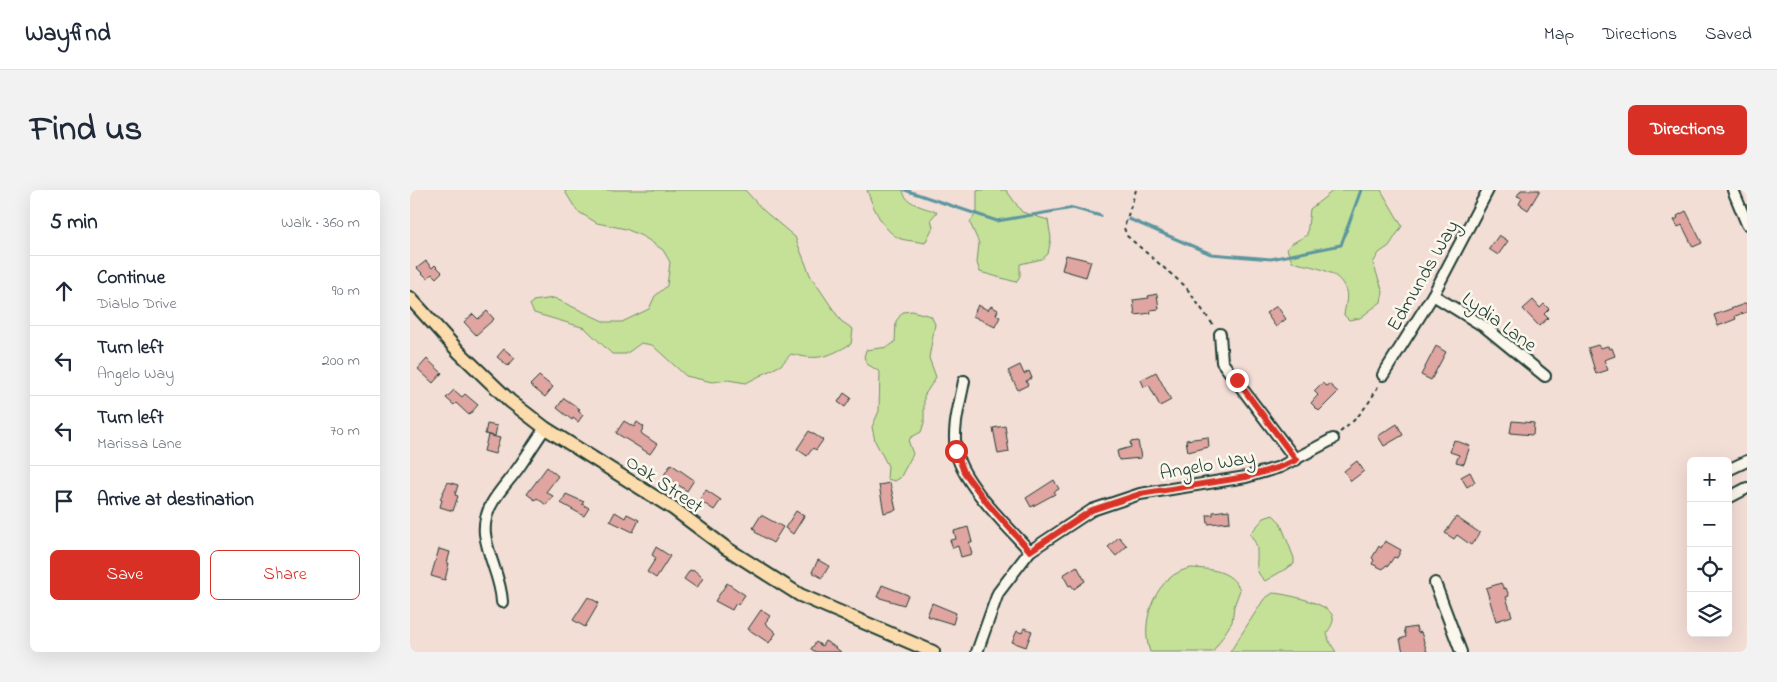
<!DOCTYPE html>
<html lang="en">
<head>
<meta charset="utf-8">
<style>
  body { margin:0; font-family:"Indie Flower",sans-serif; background:#f2f2f3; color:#1f2937 }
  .controls { position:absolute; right:15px; bottom:15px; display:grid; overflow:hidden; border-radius:8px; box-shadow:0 5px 20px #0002 }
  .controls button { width:45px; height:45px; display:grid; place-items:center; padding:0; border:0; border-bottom:1px solid #e0e1e3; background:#fff; color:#1f2937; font:25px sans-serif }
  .stop { position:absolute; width:15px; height:15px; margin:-11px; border:4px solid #d93025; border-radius:50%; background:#fff }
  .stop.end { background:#d93025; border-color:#fff; box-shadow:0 1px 5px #0008 }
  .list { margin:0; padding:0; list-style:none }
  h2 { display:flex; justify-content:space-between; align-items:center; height:65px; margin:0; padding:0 20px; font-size:21px }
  h2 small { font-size:16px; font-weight:400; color:#747a83 }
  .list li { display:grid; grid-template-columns:32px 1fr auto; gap:15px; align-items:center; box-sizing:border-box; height:70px; padding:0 20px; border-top:1px solid #e0e1e3 }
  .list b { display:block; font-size:19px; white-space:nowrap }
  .list p { margin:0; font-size:16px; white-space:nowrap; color:#747a83 }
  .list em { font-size:16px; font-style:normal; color:#747a83 }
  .actions { display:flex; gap:10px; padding:15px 20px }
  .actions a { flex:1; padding:11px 0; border:1px solid #d93025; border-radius:8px; text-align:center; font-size:18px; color:#d93025 }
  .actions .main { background:#d93025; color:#fff }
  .icon { flex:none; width:28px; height:28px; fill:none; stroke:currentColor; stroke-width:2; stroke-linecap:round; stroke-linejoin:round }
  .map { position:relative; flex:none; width:1337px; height:462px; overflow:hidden; border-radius:8px }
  header { display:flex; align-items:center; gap:30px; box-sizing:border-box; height:70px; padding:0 25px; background:#fff; border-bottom:1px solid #e0e1e3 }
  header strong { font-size:24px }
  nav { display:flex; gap:28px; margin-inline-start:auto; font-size:18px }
  .intro { display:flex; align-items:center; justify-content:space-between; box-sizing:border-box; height:120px; padding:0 30px }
  h1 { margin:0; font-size:35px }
  .button { padding:12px 22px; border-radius:8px; background:#d93025; color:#fff; font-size:18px; font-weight:700 }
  main { display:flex; gap:30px; padding:0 30px }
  aside { flex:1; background:#fff; border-radius:8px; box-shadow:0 5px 20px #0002 }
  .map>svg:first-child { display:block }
  .green { fill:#c5e198; stroke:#728f66 }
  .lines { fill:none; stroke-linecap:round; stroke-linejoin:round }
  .stream { stroke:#5c959e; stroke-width:3 }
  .building { fill:#e0a5a1; stroke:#1f3d34 }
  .minor-casing { stroke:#1f3d34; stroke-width:14 }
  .major-casing { stroke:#1f3d34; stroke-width:16 }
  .path { stroke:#1f3d34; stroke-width:2; stroke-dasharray:4 4; stroke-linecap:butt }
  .minor { stroke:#fbf7ec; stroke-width:10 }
  .major { stroke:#fcdcac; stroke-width:12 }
  .route { stroke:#d93025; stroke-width:6 }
  .labels { text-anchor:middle; stroke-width:5; stroke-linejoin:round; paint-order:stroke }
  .street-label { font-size:20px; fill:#1f3d34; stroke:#fbf7ec }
</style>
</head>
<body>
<header>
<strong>Wayfind</strong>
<nav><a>Map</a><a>Directions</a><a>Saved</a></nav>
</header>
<div class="intro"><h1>Find us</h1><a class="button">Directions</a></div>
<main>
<aside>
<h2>5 min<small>Walk · 360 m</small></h2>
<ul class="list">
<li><svg class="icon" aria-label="ahead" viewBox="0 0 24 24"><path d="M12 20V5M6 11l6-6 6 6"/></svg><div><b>Continue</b><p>Diablo Drive</p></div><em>90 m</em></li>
<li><svg class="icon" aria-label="left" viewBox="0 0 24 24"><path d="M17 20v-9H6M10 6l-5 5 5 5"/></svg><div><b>Turn left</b><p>Angelo Way</p></div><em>200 m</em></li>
<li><svg class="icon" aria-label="left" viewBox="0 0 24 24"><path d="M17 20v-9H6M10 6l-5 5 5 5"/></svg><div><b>Turn left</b><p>Marissa Lane</p></div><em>70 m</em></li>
<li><svg class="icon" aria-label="arrive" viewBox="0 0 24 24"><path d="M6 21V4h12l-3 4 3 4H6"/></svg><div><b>Arrive at destination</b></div></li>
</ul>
<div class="actions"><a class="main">Save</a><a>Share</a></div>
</aside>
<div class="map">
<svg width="1337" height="462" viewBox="0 0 1337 462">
  <rect width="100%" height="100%" fill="#f3ded6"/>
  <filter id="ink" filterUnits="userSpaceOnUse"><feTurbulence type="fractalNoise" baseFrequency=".02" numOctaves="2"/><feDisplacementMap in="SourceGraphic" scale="10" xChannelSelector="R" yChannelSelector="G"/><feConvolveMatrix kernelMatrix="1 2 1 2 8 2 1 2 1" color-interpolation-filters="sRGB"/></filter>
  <g filter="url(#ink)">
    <g class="green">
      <path d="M154,0H335L353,20L385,47L400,85L431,131L443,139L441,154C417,167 409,171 381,164L371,175L336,193L318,190L302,192L276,186L242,155L231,153L216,164H202L175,138L124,123L120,115L123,111L144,108L195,132H212L239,119L245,106L257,96L260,72L253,60L234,47L216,39L187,33L167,21Z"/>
      <path d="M457,0H493C494,14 516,18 527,22L521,29L523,37L515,53C507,51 498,51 491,49C473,42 463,17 457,0Z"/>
      <polygon points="570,0 596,0 612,22 638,30 641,48 638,64 632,69 610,74 610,86 606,92 570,82 567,73 569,53 560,33 567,21 567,1"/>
      <path d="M924,0H971L992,36L979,56L969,63L963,73L973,102L971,112L950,128L939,130L934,125C935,117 938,107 936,101C930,79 901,77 882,72L877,59L881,54L897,45L900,19Z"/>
      <polygon points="502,121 521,126 525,134 519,168 526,187 514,206 514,233 511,242 500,248 499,253 503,264 490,288 485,291 477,289 478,276 465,251 462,237 469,221 470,182 457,174 454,167 456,160 478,157 485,152 486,131 493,122"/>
      <path d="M863,325L870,332L884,368V374L855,391C843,380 848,374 847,360C847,354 843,349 840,344L854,328Z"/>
      <path d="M781,378C801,379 821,380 830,400L824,416L822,432L803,462H740C729,431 746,384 781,378Z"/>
      <path d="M863,403C875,404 922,413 923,428C924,433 919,439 917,443L919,451L926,462H820L854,409Z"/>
    </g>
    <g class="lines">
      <g class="stream">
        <polyline points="495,0 587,31 663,18 691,26"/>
        <polyline points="719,29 801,64 861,69 931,55 951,0"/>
      </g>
    </g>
    <g class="building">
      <polygon points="1111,0 1130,0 1118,20 1109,14 1112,8 1107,6"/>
      <polygon points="1276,21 1292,53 1283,57 1272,35 1268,37 1264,30 1268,28 1267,26"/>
      <polygon points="1089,45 1098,51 1088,65 1079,59"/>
      <polygon points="656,65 681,71 676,87 652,80"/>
      <polygon points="16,71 22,78 25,75 32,82 26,88 22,84 17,88 7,78"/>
      <polygon points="747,104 749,119 740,120 741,123 725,125 723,110 739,108 738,106"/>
      <polygon points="1123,110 1130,118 1134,114 1139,119 1134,124 1138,128 1129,136 1113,119"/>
      <polygon points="1337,113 1337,122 1325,126 1326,129 1308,136 1304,125"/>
      <polygon points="568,115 578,120 581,116 588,120 586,125 590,127 585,137 563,126"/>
      <polygon points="867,116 876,129 866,137 856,123"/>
      <polygon points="77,121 84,129 66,145 54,132 63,124 68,129"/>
      <polygon points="1188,155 1190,158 1198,156 1199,159 1202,158 1205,166 1194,170 1198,180 1186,184 1178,158"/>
      <polygon points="1026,156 1036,162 1021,190 1011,185"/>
      <polygon points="94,159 105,168 98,176 87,167"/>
      <polygon points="17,169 32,183 23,193 8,179"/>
      <polygon points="610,175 614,184 619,181 622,188 616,191 618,195 608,200 598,181"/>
      <polygon points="746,182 761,210 750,216 739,195 734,197 731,190"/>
      <polygon points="129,186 143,197 135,207 120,195"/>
      <polygon points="912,193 916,196 919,194 928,202 909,221 901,213 908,205 904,201"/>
      <polygon points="44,200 52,207 55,204 68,215 59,225 46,213 44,215 36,208"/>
      <polygon points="434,203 441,208 435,217 428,212"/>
      <polygon points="154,208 170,219 168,221 173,225 168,232 163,228 162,230 147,218"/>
      <polygon points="214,231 224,237 227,232 234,237 231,242 232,244 247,254 240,264 206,243"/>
      <polygon points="1102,231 1124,233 1123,245 1100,243"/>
      <polygon points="77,234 87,236 85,246 75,244"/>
      <polygon points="987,234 993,245 974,256 968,246"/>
      <polygon points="595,236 599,262 588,264 583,238"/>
      <polygon points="399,241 413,250 406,260 403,258 397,266 387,259"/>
      <polygon points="78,245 90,248 85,264 74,261"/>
      <polygon points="798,247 799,257 778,262 776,250"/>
      <polygon points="1044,250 1060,256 1054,274 1046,272 1049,265 1040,262"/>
      <polygon points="728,251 731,268 709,270 707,261 721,257 720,252"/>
      <polygon points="947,271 954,281 941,291 934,281"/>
      <polygon points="261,274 284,290 277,301 254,285"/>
      <polygon points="137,277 148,286 136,302 143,306 136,315 127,308 125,310 117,304"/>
      <polygon points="1060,282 1065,292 1057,297 1051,287"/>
      <polygon points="644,290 649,299 644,302 645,304 621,317 616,308"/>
      <polygon points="38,292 48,295 45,305 48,306 43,321 30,317 32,310 30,309"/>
      <polygon points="480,293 486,320 474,323 469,295"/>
      <polygon points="296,300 311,310 304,320 289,310"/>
      <polygon points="156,304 174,312 172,314 179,318 174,326 151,313"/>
      <polygon points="819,320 820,332 798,334 797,325 803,325 803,322"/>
      <polygon points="386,321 394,326 383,344 375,338"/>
      <polygon points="205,322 215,328 217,324 229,330 223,342 200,331"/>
      <polygon points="351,325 373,337 363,353 345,342 346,340 343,338"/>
      <polygon points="1046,327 1070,343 1061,355 1047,345 1044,349 1035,343"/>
      <polygon points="558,337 562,352 559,352 562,364 551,367 548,356 543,358 540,350 546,349 544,341"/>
      <polygon points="709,347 717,356 706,366 698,357"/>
      <polygon points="975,351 991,360 987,368 984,367 978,376 976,375 973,379 962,374 964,370 962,368 969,356 971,358"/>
      <polygon points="246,357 260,366 246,388 237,382 246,368 242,365"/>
      <polygon points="29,359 40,362 37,373 39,373 35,390 21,386"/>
      <polygon points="408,370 419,376 412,388 402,382"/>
      <polygon points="667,376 675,391 664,399 661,395 659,396 653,385"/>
      <polygon points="280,380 283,381 284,380 293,388 287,398 274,389"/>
      <polygon points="317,393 335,405 328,415 326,413 322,420 305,411"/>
      <polygon points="1091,393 1094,399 1096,398 1099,406 1096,407 1102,426 1086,431 1076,398"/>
      <polygon points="472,395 498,405 494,415 467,407"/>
      <polygon points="178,407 189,413 175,437 163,430"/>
      <polygon points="522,413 546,423 543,434 517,426"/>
      <polygon points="351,420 360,426 355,433 366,443 359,453 338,439"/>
      <polygon points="1006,437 1008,443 1011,442 1017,462 993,462 990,449 996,447 994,439"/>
      <polygon points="614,438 622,441 616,457 602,452 607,441 612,443"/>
      <polygon points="415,451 422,455 431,462 406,462 401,459 406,452 412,456"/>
    </g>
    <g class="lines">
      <g class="minor-casing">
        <g id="minor">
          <polyline points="1323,0 1337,34"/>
          <polyline points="1023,105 1075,137 1135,186"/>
          <polyline points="810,144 812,172 886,270"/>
          <polyline points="973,185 1023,105 1078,0"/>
          <path d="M554,191C550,213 542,238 546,260C550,291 598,337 620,361"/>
          <polyline points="1318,280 1337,271"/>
          <polyline points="1318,308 1337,298"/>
          <polyline points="1025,393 1051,462"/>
          <path d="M92,412C91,388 78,368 75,344C72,316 94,298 109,277C118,264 126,251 135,238"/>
          <polyline points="567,462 588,403 620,361 682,320 730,304 836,287 870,277 923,249"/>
        </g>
      </g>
      <g class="major-casing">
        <polyline id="major" points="0,108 50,163 100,211 135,238 264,319 316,358 390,405 523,462"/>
      </g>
      <g class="path">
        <polyline points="726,0 714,38 717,46 775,96 804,136"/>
        <path d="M930,242C947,230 961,212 969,194"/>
      </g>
      <use href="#minor" class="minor"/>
      <use href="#major" class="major"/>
    </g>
  </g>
  <g class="lines" filter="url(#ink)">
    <polyline class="route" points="546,261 554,282 577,313 620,361 682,320 730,304 836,287 870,277 886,270 827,190"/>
  </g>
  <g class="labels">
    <g class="street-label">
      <text transform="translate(1012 85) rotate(-60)" y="7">Edmunds Way</text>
      <text transform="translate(1090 131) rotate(36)" y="7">Lydia Lane</text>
      <text transform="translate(797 274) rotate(-10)" y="7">Angelo Way</text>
      <text transform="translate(255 293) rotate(34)" y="7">Oak Street</text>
    </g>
  </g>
</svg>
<div class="controls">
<button>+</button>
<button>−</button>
<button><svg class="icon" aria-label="locate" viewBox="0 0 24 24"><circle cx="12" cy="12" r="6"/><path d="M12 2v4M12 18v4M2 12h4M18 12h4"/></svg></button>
<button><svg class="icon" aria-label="layers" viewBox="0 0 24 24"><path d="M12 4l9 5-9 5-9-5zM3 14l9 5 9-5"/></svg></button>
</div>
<div class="stop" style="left:546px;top:261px"></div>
<div class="stop end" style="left:827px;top:190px"></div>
</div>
</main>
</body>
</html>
